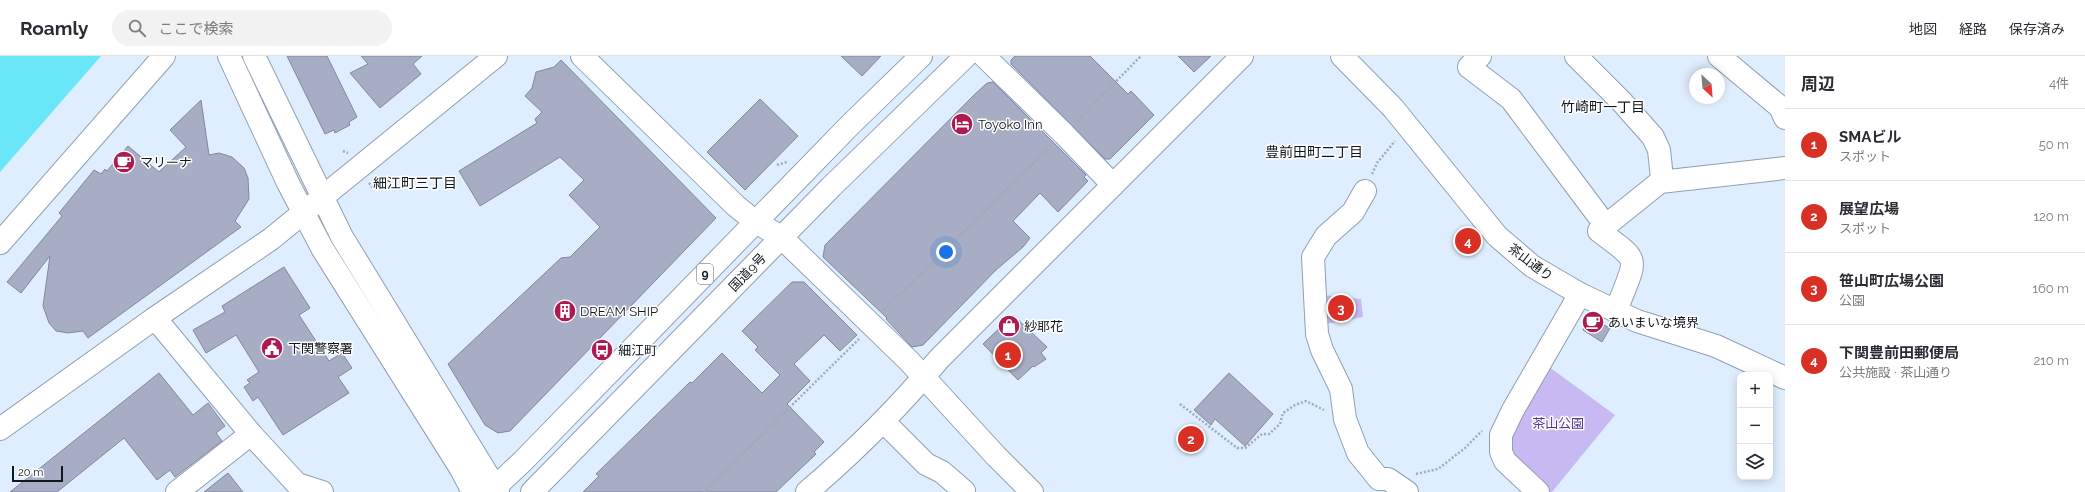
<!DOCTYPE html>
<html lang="ja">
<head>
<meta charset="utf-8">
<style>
  body { margin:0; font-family:Raleway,"Noto Sans JP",sans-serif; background:#f2f2f3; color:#2b2b33 }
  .controls { position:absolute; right:12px; bottom:12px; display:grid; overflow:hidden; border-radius:8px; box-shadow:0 2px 10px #0003 }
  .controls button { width:36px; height:36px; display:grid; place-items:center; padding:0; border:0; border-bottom:1px solid #e1e1e2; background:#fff; color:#2b2b33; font:20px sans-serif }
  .compass { position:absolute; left:1689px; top:12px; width:36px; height:36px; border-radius:50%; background:#fff; box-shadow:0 2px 10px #0003; rotate:154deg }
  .scale { position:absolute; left:12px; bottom:10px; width:51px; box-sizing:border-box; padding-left:4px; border:2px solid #10161d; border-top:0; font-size:11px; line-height:14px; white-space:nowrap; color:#10161d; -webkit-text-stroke:3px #fff; paint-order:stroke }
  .you { position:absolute; left:946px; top:196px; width:14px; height:14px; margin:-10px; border:3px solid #fff; border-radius:50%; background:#1a73e8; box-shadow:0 0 0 6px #1a73e833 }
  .badge { display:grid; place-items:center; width:26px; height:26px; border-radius:50%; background:#d93025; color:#fff; font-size:13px; font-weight:700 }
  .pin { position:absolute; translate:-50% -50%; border:2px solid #fff; box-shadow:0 1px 4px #0006 }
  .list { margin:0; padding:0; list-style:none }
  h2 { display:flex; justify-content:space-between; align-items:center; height:52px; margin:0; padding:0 16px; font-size:17px }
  h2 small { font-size:13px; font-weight:400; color:#7c7c81 }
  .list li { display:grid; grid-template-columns:26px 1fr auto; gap:12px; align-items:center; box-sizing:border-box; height:72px; padding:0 16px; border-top:1px solid #e1e1e2 }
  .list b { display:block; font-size:15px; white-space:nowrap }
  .list p { margin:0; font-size:13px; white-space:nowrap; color:#7c7c81 }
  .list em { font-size:13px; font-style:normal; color:#7c7c81 }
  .icon { flex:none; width:22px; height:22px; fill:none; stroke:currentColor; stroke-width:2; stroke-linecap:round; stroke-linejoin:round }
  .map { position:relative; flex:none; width:1785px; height:436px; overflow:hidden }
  header { display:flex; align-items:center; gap:24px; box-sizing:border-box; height:56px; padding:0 20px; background:#fff; border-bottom:1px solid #e1e1e2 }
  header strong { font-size:19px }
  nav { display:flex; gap:22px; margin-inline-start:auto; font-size:14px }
  .search { width:280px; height:36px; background:#f2f2f3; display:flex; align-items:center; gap:10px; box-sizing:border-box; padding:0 14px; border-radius:22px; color:#7c7c81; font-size:15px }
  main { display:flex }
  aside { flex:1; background:#fff }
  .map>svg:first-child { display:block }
  .green { fill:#c9b9f2 }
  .water { fill:#69e7f8 }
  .building { fill:#a7adc4; stroke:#82879d }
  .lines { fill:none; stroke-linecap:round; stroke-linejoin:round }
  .minor-casing { stroke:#8e9fb2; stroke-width:24 }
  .highway-casing { stroke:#8e9fb2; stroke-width:24 }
  .path { stroke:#9fabb8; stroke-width:2.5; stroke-dasharray:2 2; stroke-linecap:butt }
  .minor { stroke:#fff; stroke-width:22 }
  .highway { stroke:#fff; stroke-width:22 }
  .labels { text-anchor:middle; stroke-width:3; stroke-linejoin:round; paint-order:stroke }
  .shield { fill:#fff; stroke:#585c61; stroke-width:1 }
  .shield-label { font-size:12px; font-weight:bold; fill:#10161d }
  .poi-label { font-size:13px; fill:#10161d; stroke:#fff; text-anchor:start }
  .street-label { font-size:13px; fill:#10161d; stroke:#fff }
  .park-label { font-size:13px; fill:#57348f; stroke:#fff }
  .neighbourhood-label { font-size:14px; fill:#10161d; stroke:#fff }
</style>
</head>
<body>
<header>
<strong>Roamly</strong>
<div class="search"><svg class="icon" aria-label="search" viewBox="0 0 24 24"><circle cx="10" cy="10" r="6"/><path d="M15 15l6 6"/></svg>ここで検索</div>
<nav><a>地図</a><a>経路</a><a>保存済み</a></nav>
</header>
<main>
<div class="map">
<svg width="1785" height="436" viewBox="0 0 1785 436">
  <rect width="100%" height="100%" fill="#dfeefe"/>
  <g class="green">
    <polygon points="1323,239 1361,243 1363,261 1325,268"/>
    <polygon points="1545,308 1615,359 1552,436 1548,436 1509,400 1510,372"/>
  </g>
  <polygon class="water" points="0,0 101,0 0,116"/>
  <g class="building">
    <polygon points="287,0 327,0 357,61 349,66 350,69 335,77 334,74 325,78"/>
    <polygon points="361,0 422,0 413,8 421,18 380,52 350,17 368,8"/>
    <polygon points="841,0 881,0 862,20"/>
    <polygon points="1015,0 1090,0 1128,38 1131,35 1154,59 1110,103 1105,103 1011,8 1011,4"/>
    <polygon points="1178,0 1211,0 1194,16"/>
    <polygon points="561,4 716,162 510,375 498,377 485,369 448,308 561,202 570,201 600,171 569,139 584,124 560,101 480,150 459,115 537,67 535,63 542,56 525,40 532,32 536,16 554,11"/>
    <polygon points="993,26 1086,119 1084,121 1088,125 1058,156 1040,137 1013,165 1030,182 1023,191 996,214 923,289 912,291 886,263 887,262 823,201 825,189 974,39 987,27"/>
    <polygon points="760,43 798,80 745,134 707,96"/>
    <polygon points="201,44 209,99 219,97 232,101 244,112 248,122 249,143 235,165 241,171 88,282 83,275 68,277 56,275 49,267 43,250 50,200 21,237 7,226 62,160 59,157 94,114 101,118 105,113 107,115 128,90 159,116 186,91 170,74"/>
    <polygon points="284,211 310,252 299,259 329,305 342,297 352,312 338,321 349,337 283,379 258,341 253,345 244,331 250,327 247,324 259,316 236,279 206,297 193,274 225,256 222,250"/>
    <polygon points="792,226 804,226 857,279 840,295 824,279 794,308 810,325 787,348 824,386 814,396 816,398 776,436 583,436 599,420 596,418 690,326 692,327 722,297 762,337 780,319 755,294 758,291 742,275"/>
    <polygon points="1013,259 1047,291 1041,297 1046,303 1034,311 1033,310 1018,324 983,288"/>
    <polygon points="1589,262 1610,272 1602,286 1583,274"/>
    <polygon points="159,317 193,359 208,347 225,370 216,377 222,385 175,421 170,414 157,424 124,382 57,436 10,436"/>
    <polygon points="1229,317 1273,358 1245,390 1215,363 1211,369 1194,354"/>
    <polygon points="228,417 243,436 204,436"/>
  </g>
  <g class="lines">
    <g class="minor-casing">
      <g id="minor">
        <polyline points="229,0 288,127 322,192 461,413 473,436"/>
        <polyline points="254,0 342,181 498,436"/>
        <polyline points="582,0 736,150 756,166 781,181 909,305 996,400 1032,436"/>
        <polyline points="984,0 1064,78 1113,129"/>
        <polyline points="1342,0 1393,52 1497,180 1532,210 1580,238 1637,265 1716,290 1785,322"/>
        <polyline points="1480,0 1469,11 1511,43 1606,170"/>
        <polyline points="1576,0 1622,46 1653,81 1659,94 1662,122 1660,126"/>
        <polyline points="1719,0 1780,51 1785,62"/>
        <polyline points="1365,135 1353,156 1326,180 1313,201 1317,278 1322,294 1341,333 1345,363 1358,397 1379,423 1388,423 1407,436"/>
        <polyline points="0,187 164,0"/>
        <path d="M1619,247C1638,199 1640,206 1599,175L1660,126L1785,112"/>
        <polyline points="155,262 251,378 297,428 322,436"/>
        <polyline points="890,372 926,408 942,416 964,435"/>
        <polyline points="0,373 155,262 271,183 496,0"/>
        <polyline points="177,436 251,378"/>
        <path d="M807,436C854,396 900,350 939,303L1242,0"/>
        <polyline points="1538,436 1505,405 1501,396 1501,379 1513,354 1580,238"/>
      </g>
    </g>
    <g class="highway-casing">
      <g id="highway">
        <polyline points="490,436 523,405 850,69 921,0"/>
        <polyline points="532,436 831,131 966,0"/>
      </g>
    </g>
    <g class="path">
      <polyline points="1077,65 1141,0"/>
      <polyline points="343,95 348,97"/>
      <polyline points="777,109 787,106"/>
      <polyline points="1372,118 1377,107 1395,85"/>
      <polyline points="369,127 373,132"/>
      <polyline points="884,254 1050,91"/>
      <polyline points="1180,348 1237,392 1245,392 1262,378 1269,378 1280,368 1283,357 1295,349 1306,345 1324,354"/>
      <polyline points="1416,418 1438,413 1465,392 1482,375"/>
      <polyline points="704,436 859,283"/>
    </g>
    <use href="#minor" class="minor"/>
    <use href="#highway" class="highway"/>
  </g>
  <defs>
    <g id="hotel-disc" transform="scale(1.15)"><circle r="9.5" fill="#ab1a50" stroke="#fff"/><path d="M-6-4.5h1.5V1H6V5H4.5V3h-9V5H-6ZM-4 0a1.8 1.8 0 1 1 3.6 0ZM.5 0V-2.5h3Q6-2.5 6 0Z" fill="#fff"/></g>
    <g id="cafe-disc" transform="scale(1.15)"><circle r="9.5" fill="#ab1a50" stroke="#fff"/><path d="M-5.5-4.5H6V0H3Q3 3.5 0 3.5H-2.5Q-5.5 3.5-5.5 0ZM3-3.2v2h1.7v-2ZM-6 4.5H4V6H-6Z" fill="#fff"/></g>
    <g id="building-disc" transform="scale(1.15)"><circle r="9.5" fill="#ab1a50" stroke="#fff"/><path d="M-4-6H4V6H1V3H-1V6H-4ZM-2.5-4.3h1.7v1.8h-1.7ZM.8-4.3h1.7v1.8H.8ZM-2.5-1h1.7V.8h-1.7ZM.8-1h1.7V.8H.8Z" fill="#fff"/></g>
    <g id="shop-disc" transform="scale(1.15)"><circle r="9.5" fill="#ab1a50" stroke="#fff"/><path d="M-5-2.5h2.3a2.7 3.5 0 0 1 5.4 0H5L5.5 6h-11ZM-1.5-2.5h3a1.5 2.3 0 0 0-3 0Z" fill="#fff"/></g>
    <g id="civic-disc" transform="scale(1.15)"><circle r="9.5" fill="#ab1a50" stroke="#fff"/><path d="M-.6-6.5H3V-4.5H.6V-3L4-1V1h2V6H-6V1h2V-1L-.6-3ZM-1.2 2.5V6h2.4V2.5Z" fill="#fff"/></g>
    <g id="bus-disc" transform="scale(1.15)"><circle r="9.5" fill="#ab1a50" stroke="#fff"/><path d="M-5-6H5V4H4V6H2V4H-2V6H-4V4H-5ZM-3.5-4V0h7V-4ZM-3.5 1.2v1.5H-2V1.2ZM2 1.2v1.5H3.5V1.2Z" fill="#fff"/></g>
  </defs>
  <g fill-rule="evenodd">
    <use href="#hotel-disc" x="962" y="68"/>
    <use href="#cafe-disc" x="124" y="106"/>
    <use href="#building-disc" x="565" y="255"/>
    <use href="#cafe-disc" x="1593" y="266"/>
    <use href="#shop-disc" x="1009" y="270"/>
    <use href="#civic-disc" x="272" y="292"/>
    <use href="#bus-disc" x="602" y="294"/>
  </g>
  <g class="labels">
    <rect class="shield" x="697" y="208" width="16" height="20" rx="3"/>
    <g class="shield-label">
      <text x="705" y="222">9</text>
    </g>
    <g class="poi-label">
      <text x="978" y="73">Toyoko Inn</text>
      <text x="140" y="111">マリーナ</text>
      <text x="580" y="260">DREAM SHIP</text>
      <text x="1608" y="271">あいまいな境界</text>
      <text x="1024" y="275">紗耶花</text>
      <text x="288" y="297">下関警察署</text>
      <text x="618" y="299">細江町</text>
    </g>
    <g class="street-label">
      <text transform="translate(1531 206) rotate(37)" y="5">茶山通り</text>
      <text transform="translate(747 216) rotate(-46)" y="5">国道9号</text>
    </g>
    <g class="park-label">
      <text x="1558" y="372">茶山公園</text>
    </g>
    <g class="neighbourhood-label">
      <text x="1603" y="56">竹崎町一丁目</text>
      <text x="1314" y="101">豊前田町二丁目</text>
      <text x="415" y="132">細江町三丁目</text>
    </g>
  </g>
</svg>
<div class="controls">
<button>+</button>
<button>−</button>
<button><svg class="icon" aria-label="layers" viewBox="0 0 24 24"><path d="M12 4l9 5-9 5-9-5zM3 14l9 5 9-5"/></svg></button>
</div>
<svg class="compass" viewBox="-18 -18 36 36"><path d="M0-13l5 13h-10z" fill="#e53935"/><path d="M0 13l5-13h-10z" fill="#7c7c81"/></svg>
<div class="scale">20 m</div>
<div class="you"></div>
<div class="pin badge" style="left:1008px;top:299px">1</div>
<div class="pin badge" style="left:1191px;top:383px">2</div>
<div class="pin badge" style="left:1341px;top:252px">3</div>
<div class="pin badge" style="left:1468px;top:185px">4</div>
</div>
<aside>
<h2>周辺<small>4件</small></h2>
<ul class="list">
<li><span class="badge">1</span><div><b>SMAビル</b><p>スポット</p></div><em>50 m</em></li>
<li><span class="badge">2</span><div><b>展望広場</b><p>スポット</p></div><em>120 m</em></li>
<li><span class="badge">3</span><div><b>笹山町広場公園</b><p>公園</p></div><em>160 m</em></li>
<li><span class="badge">4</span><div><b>下関豊前田郵便局</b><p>公共施設 · 茶山通り</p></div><em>210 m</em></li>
</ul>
</aside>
</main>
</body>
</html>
